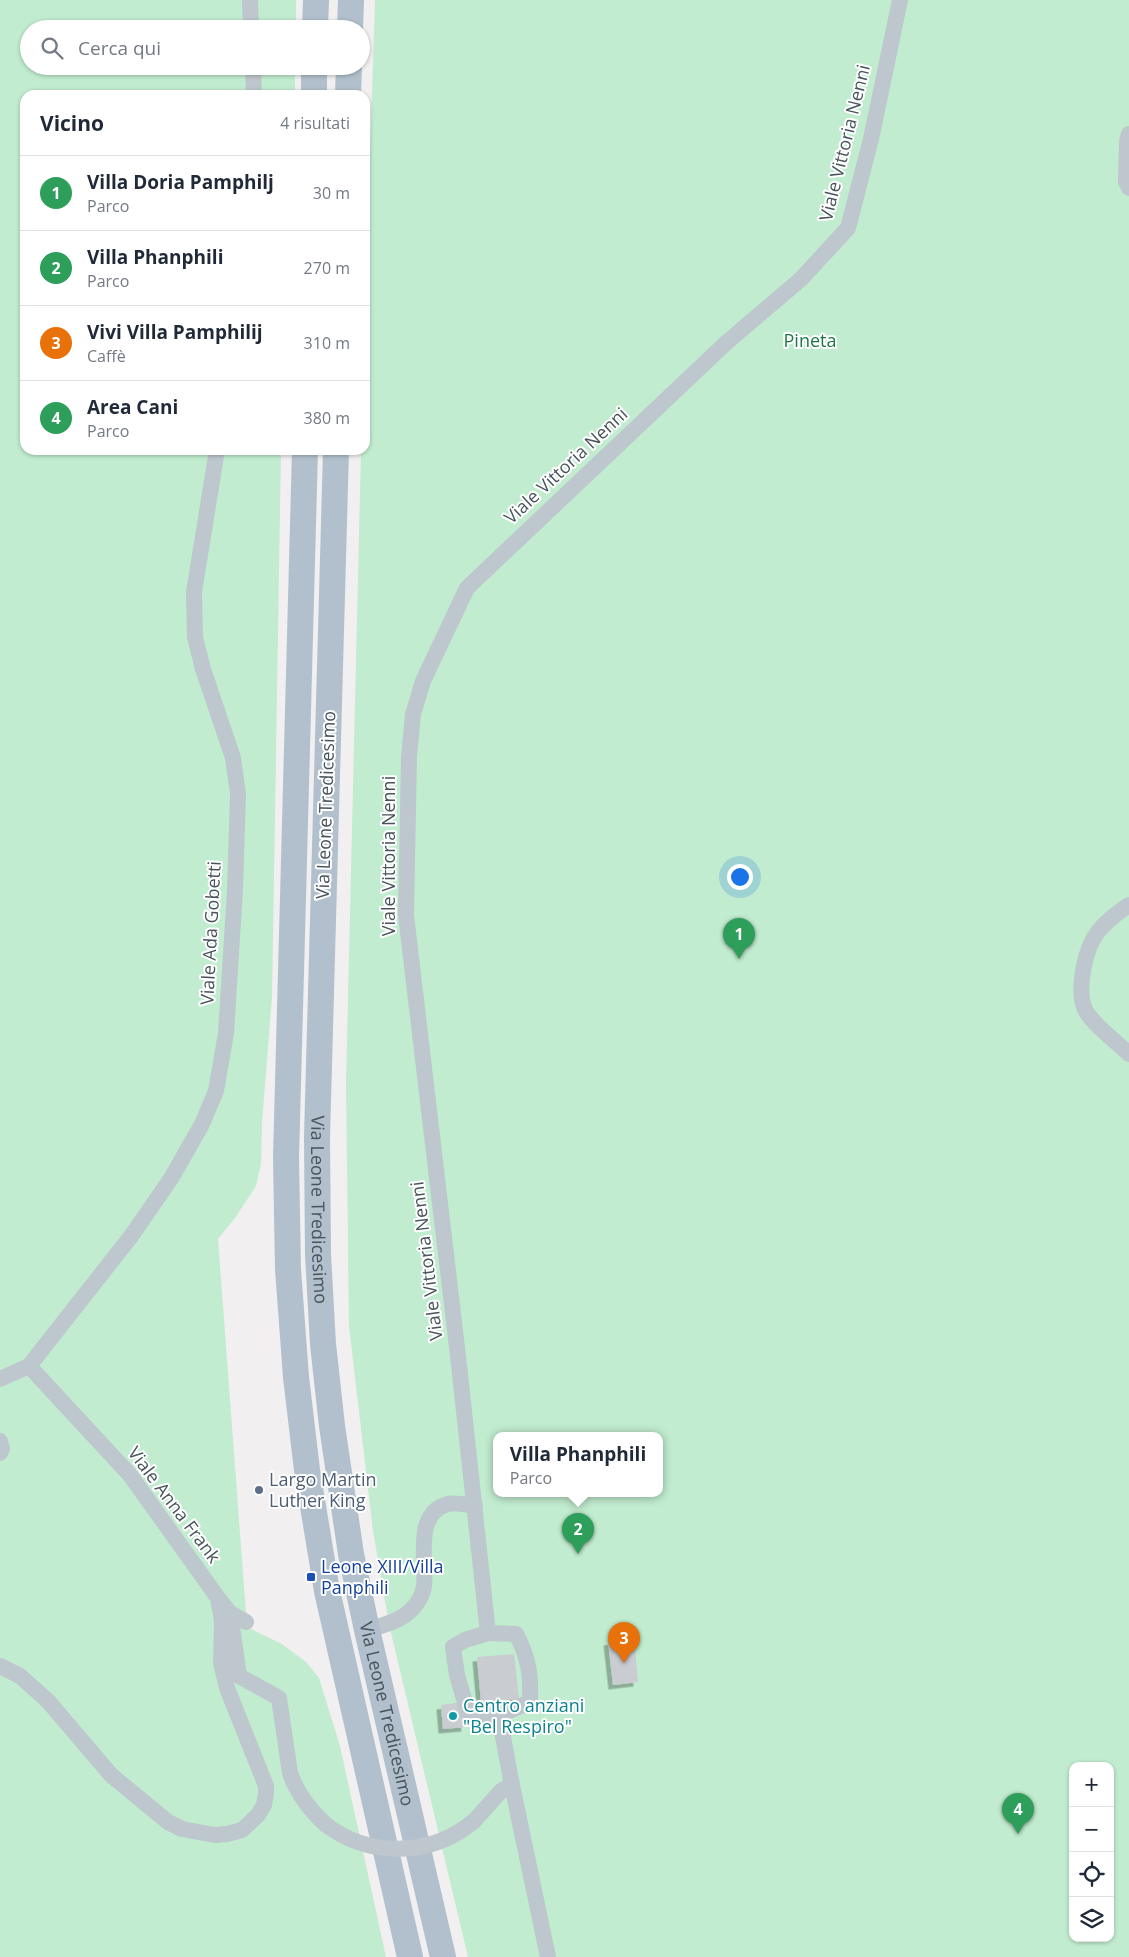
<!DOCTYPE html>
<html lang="it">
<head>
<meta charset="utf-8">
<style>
  body { margin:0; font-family:"Open Sans",sans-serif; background:#f2f2f3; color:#1f2937 }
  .controls { position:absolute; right:15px; bottom:15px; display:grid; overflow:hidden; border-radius:10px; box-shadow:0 1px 4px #0004 }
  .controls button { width:45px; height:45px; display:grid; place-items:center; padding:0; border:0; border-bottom:1px solid #e0e1e3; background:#fff; color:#1f2937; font:25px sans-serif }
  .you { position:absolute; left:739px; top:876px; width:18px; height:18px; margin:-12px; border:4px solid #fff; border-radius:50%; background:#1a73e8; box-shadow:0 0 0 8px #1a73e833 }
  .badge { display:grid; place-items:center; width:32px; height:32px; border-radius:50%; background:#267cd5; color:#fff; font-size:16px; font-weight:700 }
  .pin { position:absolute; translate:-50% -41px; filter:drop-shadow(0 1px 2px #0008) }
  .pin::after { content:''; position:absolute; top:26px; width:18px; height:15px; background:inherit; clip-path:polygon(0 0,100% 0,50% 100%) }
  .popup { position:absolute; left:493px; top:1432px; width:170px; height:65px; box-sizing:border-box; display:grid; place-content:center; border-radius:10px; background:#fff; filter:drop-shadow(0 1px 4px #0005); font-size:16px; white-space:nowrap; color:#747a83 }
  .popup b { font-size:19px; color:#1f2937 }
  .popup::after { content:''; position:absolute; left:50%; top:100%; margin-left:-10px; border:10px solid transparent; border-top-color:#fff }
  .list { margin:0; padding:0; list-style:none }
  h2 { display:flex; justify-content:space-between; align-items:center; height:65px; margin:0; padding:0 20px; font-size:21px }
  h2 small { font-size:16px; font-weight:400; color:#747a83 }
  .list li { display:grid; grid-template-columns:32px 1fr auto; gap:15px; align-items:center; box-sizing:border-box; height:75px; padding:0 20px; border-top:1px solid #e0e1e3 }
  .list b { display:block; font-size:19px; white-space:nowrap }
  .list p { margin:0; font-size:16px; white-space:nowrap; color:#747a83 }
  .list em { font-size:16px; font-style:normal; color:#747a83 }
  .icon { flex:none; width:28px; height:28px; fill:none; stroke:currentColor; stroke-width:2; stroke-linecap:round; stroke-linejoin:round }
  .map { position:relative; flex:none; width:1129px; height:1957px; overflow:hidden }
  .search { position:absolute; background:#fff; box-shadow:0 1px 4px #0004; left:20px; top:20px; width:350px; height:55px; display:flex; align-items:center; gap:12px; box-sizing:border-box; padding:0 18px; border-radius:28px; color:#747a83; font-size:19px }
  .panel { position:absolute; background:#fff; box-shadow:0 1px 4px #0004; left:20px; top:90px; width:350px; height:365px; border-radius:15px }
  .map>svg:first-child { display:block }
  .green { fill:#c1eccf; fill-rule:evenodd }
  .building { fill:#c9ccd1; filter:url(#shadow) }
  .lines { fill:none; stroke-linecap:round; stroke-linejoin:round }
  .street { stroke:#bec7cd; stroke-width:16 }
  .primary { stroke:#b1c0cc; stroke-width:26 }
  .street-bridge { stroke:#bec7cd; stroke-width:16 }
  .service-dot { fill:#5c6f8a; stroke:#fff; stroke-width:2 }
  .transit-dot { fill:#1a4fb4; stroke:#fff; stroke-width:2 }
  .culture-dot { fill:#0f9aa8; stroke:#fff; stroke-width:2 }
  .labels { text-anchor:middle; stroke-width:4; stroke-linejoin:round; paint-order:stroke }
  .street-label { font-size:18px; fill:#48535b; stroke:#fff }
  .park-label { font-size:18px; fill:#1e7846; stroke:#fff }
  .service-label { font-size:18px; fill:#4e5e75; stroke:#fff; text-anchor:start }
  .transit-label { font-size:18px; fill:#164399; stroke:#fff; text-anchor:start }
  .culture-label { font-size:18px; fill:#0d838f; stroke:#fff; text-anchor:start }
</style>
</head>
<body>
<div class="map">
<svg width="1129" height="1957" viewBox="0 0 1129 1957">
  <defs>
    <filter id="shadow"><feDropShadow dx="-4.5" dy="4.5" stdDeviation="0" flood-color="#0004"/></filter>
  </defs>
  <rect width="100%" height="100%" fill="#f1efef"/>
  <g class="green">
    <polygon points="0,0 296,0 296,29 29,29 29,66 295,66 295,95 25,95 25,450 281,450 272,997 262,1123 261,1164 256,1186 235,1218 218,1239 247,1627 282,1644 306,1662 319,1678 340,1746 386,1957 0,1957"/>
    <path d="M375,0H1129V1957H468L389,1624L373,1531L349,1326L346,1083L361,450H365V316ZM497,1435H659V1493H497ZM1073,1766H1110V1938H1073Z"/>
  </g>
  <g class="building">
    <polygon points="634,1638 638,1682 613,1685 608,1641"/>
    <polygon points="514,1654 519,1699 481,1702 477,1657"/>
    <polygon points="463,1702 466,1727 443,1729 441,1705"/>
  </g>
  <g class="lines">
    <g class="street">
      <polyline points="250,0 251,29"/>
      <polyline points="253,66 254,95"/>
      <polyline points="1129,134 1127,141 1126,182 1129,188"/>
      <path d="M1129,905C1117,913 1106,921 1097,933C1085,949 1077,988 1084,1007C1089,1022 1117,1042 1129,1054"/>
      <polyline points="29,1366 130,1475 218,1598 230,1613 246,1622"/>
      <polyline points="0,1379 29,1366 132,1235 172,1177 202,1124 216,1091 226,1033 235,890 238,794 233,758 203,669 195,637 194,592 217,450"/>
      <polyline points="0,1441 2,1449 0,1453"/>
      <path d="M230,1613L239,1676L279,1698L290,1773C297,1794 309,1809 325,1824"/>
      <path d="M367,1630C384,1625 402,1621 414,1607C419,1601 423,1594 424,1586C427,1562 413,1513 448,1504C455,1502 467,1505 475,1506"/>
      <polyline points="488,1633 465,1640 453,1647 457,1675 469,1716 476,1718 499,1715"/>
      <polyline points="0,1666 20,1676 48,1701 111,1775 168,1822 182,1829 215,1835 227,1834 242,1830 258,1815 264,1805 266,1794 266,1786 227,1688 221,1663 222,1620 218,1598"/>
      <polyline points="512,1785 548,1957"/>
      <path d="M474,1821L501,1791L512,1785L499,1715L530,1702C531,1676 529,1658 516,1634L488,1633L458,1356L406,915L409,757L413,714L423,681L467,588L726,343L801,279L848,228L871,139L900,0"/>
    </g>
    <g class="primary">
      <polyline points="315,29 316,0"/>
      <polyline points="350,29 351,0"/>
      <polyline points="314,95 314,66"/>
      <polyline points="348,95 349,66"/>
      <polyline points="305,450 286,1158 288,1269 296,1377 307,1470 327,1591 410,1957"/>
      <path id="s1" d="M336,450L317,1137L318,1255L323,1344L332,1426L351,1554L367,1630L443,1957"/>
    </g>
    <path class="street-bridge" d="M325,1824C369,1858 431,1857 474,1821"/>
  </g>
  <circle class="service-dot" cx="259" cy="1490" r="5"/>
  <rect class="transit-dot" x="306" y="1572" width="10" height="10" rx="2.5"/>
  <circle class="culture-dot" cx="453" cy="1716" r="5"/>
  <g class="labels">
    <g class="street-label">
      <text transform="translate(845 143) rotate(-76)" y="6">Viale Vittoria Nenni</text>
      <text transform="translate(566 466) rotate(-43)" y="6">Viale Vittoria Nenni</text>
      <text transform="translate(326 805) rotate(-88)" y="6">Via Leone Tredicesimo</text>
      <text transform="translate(389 856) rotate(-90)" y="6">Viale Vittoria Nenni</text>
      <text transform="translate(211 933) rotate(-87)" y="6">Viale Ada Gobetti</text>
      <text dy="6" stroke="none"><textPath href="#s1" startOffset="760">Via Leone Tredicesimo</textPath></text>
      <text transform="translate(427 1261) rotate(-97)" y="6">Viale Vittoria Nenni</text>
      <text transform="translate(174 1505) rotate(53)" y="6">Viale Anna Frank</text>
      <text dy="6" stroke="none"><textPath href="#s1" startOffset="1270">Via Leone Tredicesimo</textPath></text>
    </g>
    <g class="park-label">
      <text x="810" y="347">Pineta</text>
    </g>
    <g class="service-label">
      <text x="269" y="1486">Largo Martin<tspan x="269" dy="21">Luther King</tspan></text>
    </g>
    <g class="transit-label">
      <text x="321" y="1573">Leone XIII/Villa<tspan x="321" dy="21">Panphili</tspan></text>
    </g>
    <g class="culture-label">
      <text x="463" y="1712">Centro anziani<tspan x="463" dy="21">"Bel Respiro"</tspan></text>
    </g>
  </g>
</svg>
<div class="controls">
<button>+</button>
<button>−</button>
<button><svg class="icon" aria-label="locate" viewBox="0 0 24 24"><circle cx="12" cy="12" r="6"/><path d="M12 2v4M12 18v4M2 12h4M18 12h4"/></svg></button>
<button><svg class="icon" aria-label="layers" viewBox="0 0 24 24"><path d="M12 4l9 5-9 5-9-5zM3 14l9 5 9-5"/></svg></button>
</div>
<div class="you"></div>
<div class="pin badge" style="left:739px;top:959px;background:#2e9e5b">1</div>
<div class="pin badge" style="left:578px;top:1554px;background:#2e9e5b">2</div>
<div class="popup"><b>Villa Phanphili</b>Parco</div>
<div class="pin badge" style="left:624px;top:1663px;background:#e8710a">3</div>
<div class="pin badge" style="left:1018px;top:1834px;background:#2e9e5b">4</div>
<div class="search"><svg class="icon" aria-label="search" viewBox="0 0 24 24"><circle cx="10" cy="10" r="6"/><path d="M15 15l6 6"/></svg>Cerca qui</div>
<section class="panel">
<h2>Vicino<small>4 risultati</small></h2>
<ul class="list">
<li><span class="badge" style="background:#2e9e5b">1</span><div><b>Villa Doria Pamphilj</b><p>Parco</p></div><em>30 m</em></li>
<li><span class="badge" style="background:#2e9e5b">2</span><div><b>Villa Phanphili</b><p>Parco</p></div><em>270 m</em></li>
<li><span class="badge" style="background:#e8710a">3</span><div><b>Vivi Villa Pamphilij</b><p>Caffè</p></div><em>310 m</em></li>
<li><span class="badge" style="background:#2e9e5b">4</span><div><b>Area Cani</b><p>Parco</p></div><em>380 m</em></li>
</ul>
</section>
</div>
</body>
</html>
